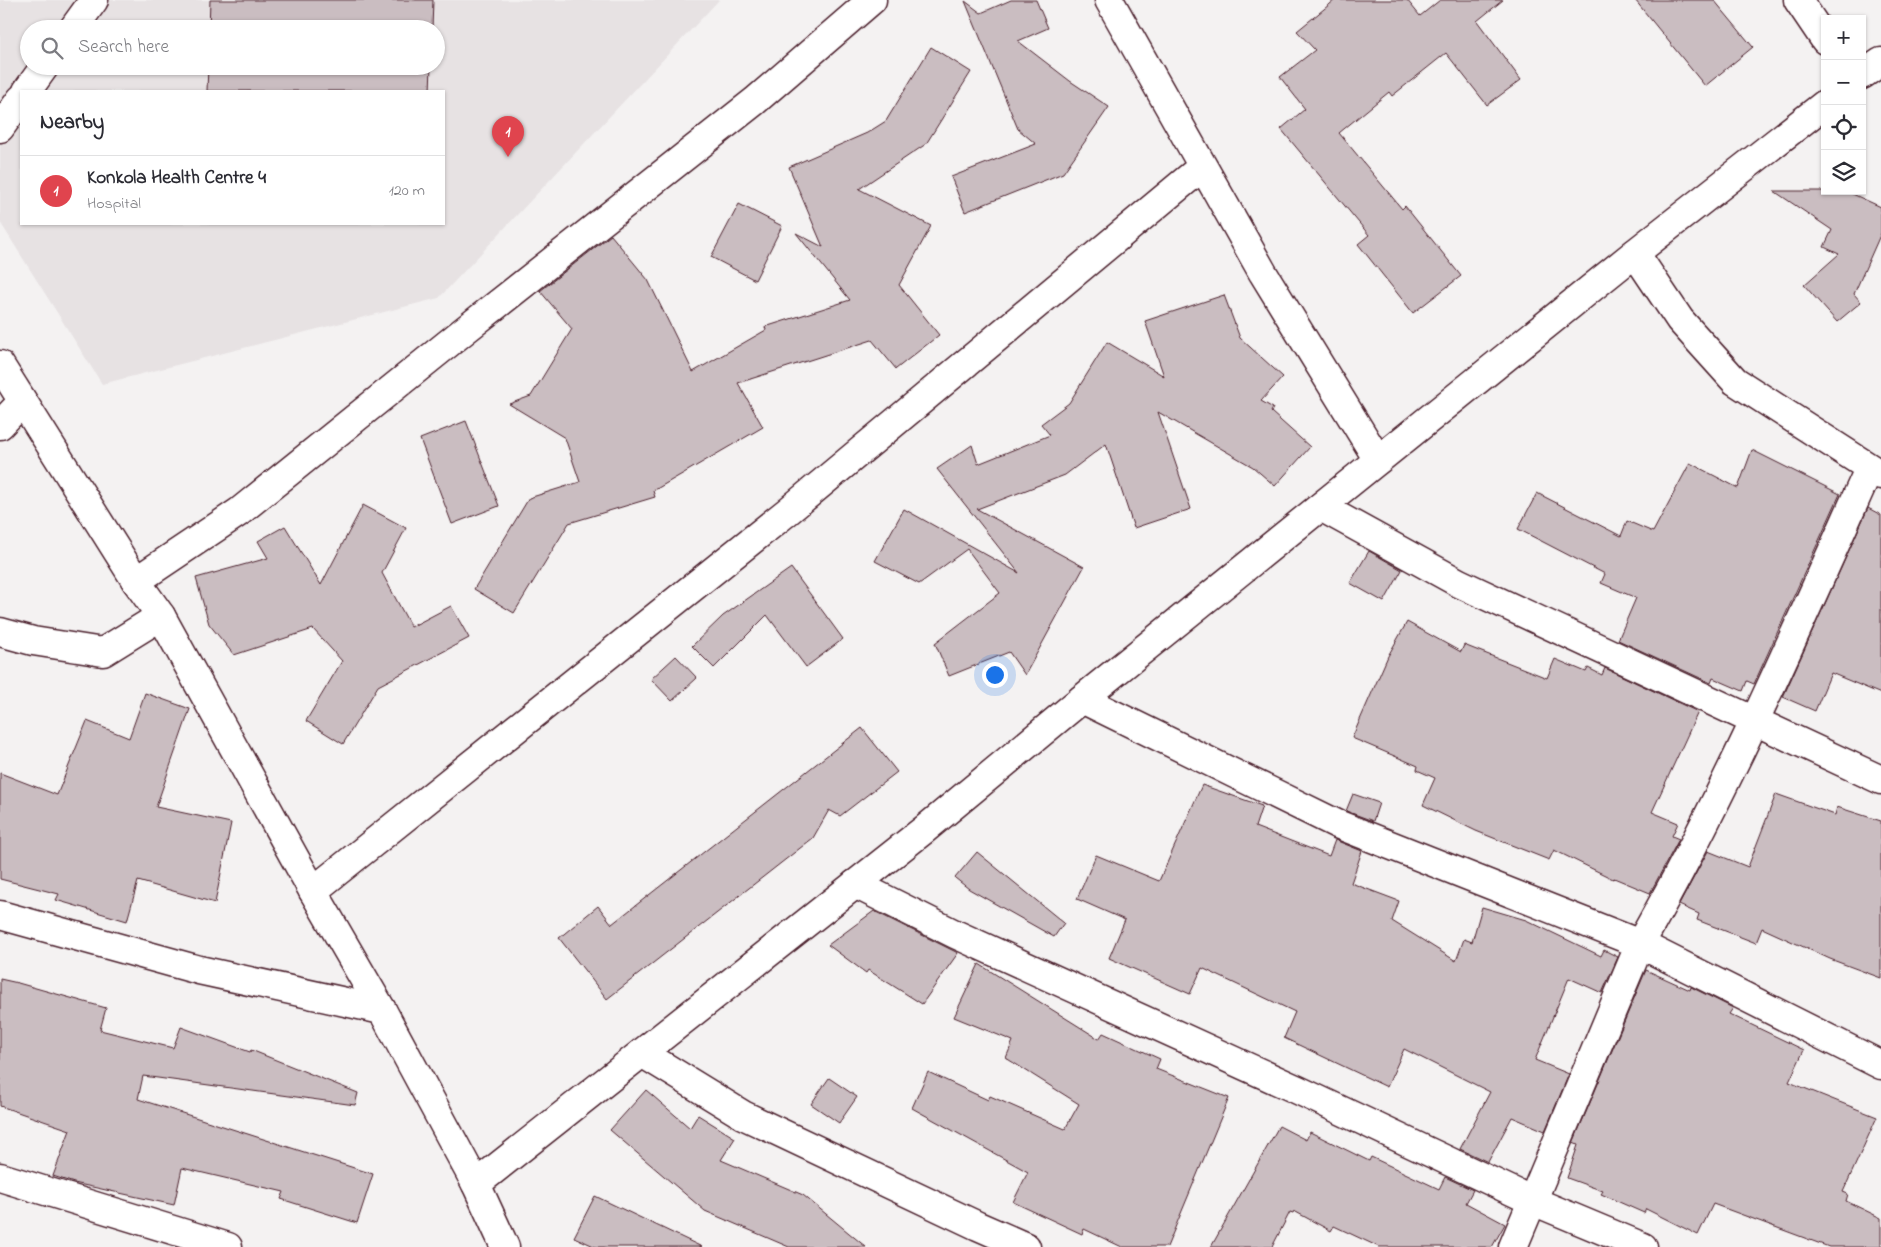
<!DOCTYPE html>
<html lang="en">
<head>
<meta charset="utf-8">
<style>
  body { margin:0; font-family:"Indie Flower",sans-serif; background:#f7f7f7; color:#2b2b33 }
  .controls { position:absolute; right:15px; top:15px; display:grid; overflow:hidden; border-radius:0px; box-shadow:0 1px 4px #0004 }
  .controls button { width:45px; height:45px; display:grid; place-items:center; padding:0; border:0; border-bottom:1px solid #e1e1e2; background:#fff; color:#2b2b33; font:25px sans-serif }
  .you { position:absolute; left:994px; top:674px; width:18px; height:18px; margin:-12px; border:4px solid #fff; border-radius:50%; background:#1a73e8; box-shadow:0 0 0 8px #1a73e833 }
  .badge { display:grid; place-items:center; width:32px; height:32px; border-radius:50%; background:#b45309; color:#fff; font-size:16px; font-weight:700 }
  .pin { position:absolute; translate:-50% -41px; filter:drop-shadow(0 1px 2px #0008) }
  .pin::after { content:''; position:absolute; top:26px; width:18px; height:15px; background:inherit; clip-path:polygon(0 0,100% 0,50% 100%) }
  .list { margin:0; padding:0; list-style:none }
  h2 { display:flex; justify-content:space-between; align-items:center; height:65px; margin:0; padding:0 20px; font-size:21px }
  h2 small { font-size:16px; font-weight:400; color:#7c7c81 }
  .list li { display:grid; grid-template-columns:32px 1fr auto; gap:15px; align-items:center; box-sizing:border-box; height:70px; padding:0 20px; border-top:1px solid #e1e1e2 }
  .list b { display:block; font-size:19px; white-space:nowrap }
  .list p { margin:0; font-size:16px; white-space:nowrap; color:#7c7c81 }
  .list em { font-size:16px; font-style:normal; color:#7c7c81 }
  .icon { flex:none; width:28px; height:28px; fill:none; stroke:currentColor; stroke-width:2; stroke-linecap:round; stroke-linejoin:round }
  .map { position:relative; flex:none; width:1881px; height:1247px; overflow:hidden }
  .search { position:absolute; background:#fff; box-shadow:0 1px 4px #0004; left:20px; top:20px; width:425px; height:55px; display:flex; align-items:center; gap:12px; box-sizing:border-box; padding:0 18px; border-radius:28px; color:#7c7c81; font-size:19px }
  .panel { position:absolute; background:#fff; box-shadow:0 1px 4px #0004; left:20px; top:90px; width:425px; height:135px; border-radius:0px }
  .map>svg:first-child { display:block }
  .built { fill:#e7e2e3; fill-rule:evenodd }
  .building { fill:#cabdc1; stroke:#4a1f2b }
  .lines { fill:none; stroke-linecap:round; stroke-linejoin:round }
  .minor-casing { stroke:#4a1f2b; stroke-width:31 }
  .minor { stroke:#fff; stroke-width:28 }
</style>
</head>
<body>
<div class="map">
<svg width="1881" height="1247" viewBox="0 0 1881 1247">
  <rect width="100%" height="100%" fill="#f4f2f2"/>
  <filter id="ink" filterUnits="userSpaceOnUse"><feTurbulence type="fractalNoise" baseFrequency=".02" numOctaves="2"/><feDisplacementMap in="SourceGraphic" scale="10" xChannelSelector="R" yChannelSelector="G"/><feConvolveMatrix kernelMatrix="1 2 1 2 8 2 1 2 1" color-interpolation-filters="sRGB"/></filter>
  <g filter="url(#ink)">
    <path class="built" d="M0,0H719L439,298L102,384L0,222ZM29,29H436V66H29ZM21,91H444V224H21Z"/>
    <g class="building">
      <polygon points="210,0 433,0 432,29 209,29"/>
      <polygon points="1011,0 1036,0 1048,28 1018,41 1070,81 1109,107 1063,173 965,212 951,177 1036,144 1018,129 965,1 981,13"/>
      <polygon points="1335,0 1407,0 1420,16 1440,0 1503,0 1477,21 1521,80 1487,105 1446,53 1392,96 1389,92 1339,133 1402,209 1405,206 1461,276 1413,313 1358,244 1369,235 1281,129 1305,109 1280,77 1315,50 1297,31"/>
      <polygon points="1635,0 1714,0 1753,47 1705,86"/>
      <polygon points="931,47 971,72 926,144 859,189 931,226 899,285 939,335 896,369 872,340 738,383 763,427 653,491 655,497 569,523 514,613 474,589 529,498 580,482 565,438 509,404 531,396 572,329 540,291 611,235 648,280 693,372 766,330 765,327 850,300 796,233 823,247 789,167 867,133 886,121"/>
      <polygon points="208,66 431,66 430,91 207,91"/>
      <polygon points="1774,191 1846,191 1881,207 1881,233 1854,294 1861,302 1837,322 1804,285 1839,254 1824,247 1832,230"/>
      <polygon points="739,204 782,226 755,280 711,257"/>
      <polygon points="1224,295 1240,338 1283,377 1261,401 1273,408 1271,412 1310,447 1275,486 1253,467 1158,412 1191,509 1134,528 1106,444 1065,475 977,509 1084,567 1025,675 1009,652 949,676 935,643 1000,593 967,549 919,584 875,561 904,509 1019,573 937,469 972,445 978,464 1050,435 1041,424 1069,403 1107,342 1164,376 1145,321"/>
      <polygon points="466,421 499,506 452,524 420,439"/>
      <polygon points="1752,450 1840,494 1754,684 1747,681 1743,691 1713,678 1711,683 1618,640 1636,598 1601,583 1605,574 1518,529 1537,493 1621,536 1627,521 1653,532 1690,463 1738,488"/>
      <polygon points="363,505 406,528 382,573 411,627 451,606 469,638 378,686 343,744 306,721 342,661 313,629 234,655 209,624 196,578 268,558 258,541 285,526 321,585"/>
      <polygon points="1868,508 1881,515 1881,694 1831,673 1815,711 1783,697"/>
      <polygon points="1369,551 1402,570 1384,602 1350,583"/>
      <polygon points="791,568 843,639 806,667 767,615 714,668 692,646 723,616"/>
      <polygon points="1407,622 1461,652 1464,645 1547,678 1555,659 1586,672 1588,668 1602,675 1605,668 1698,712 1652,812 1678,823 1672,836 1679,839 1650,893 1614,878 1613,879 1554,850 1549,860 1476,831 1423,805 1435,778 1417,770 1418,766 1352,738 1388,656"/>
      <polygon points="676,656 697,678 672,701 651,679"/>
      <polygon points="145,693 190,709 156,807 231,823 215,903 138,881 127,921 56,900 59,894 0,879 0,773 57,795 87,721 129,738"/>
      <polygon points="862,728 897,772 840,816 829,810 813,838 607,999 559,938 598,906 612,924"/>
      <polygon points="1202,785 1262,806 1255,827 1329,856 1335,840 1362,851 1351,883 1399,901 1392,921 1456,961 1464,939 1472,942 1482,907 1526,920 1601,956 1604,950 1618,957 1602,993 1569,978 1535,1060 1569,1074 1545,1131 1512,1117 1488,1162 1460,1149 1490,1092 1404,1049 1387,1087 1284,1038 1295,1012 1202,968 1190,994 1109,958 1125,920 1077,899 1096,855 1159,881"/>
      <polygon points="1353,794 1379,803 1373,821 1346,811"/>
      <polygon points="1776,794 1835,815 1837,807 1881,821 1881,978 1830,959 1762,928 1756,943 1697,920 1699,914 1679,905 1708,851 1748,867"/>
      <polygon points="977,852 1064,923 1054,937 969,889 955,878"/>
      <polygon points="874,911 958,953 922,1004 868,970 866,973 828,945"/>
      <polygon points="979,964 1099,1039 1103,1033 1160,1059 1156,1069 1229,1098 1167,1247 1122,1247 1084,1229 1082,1234 1013,1202 1028,1172 912,1108 928,1072 988,1100 990,1096 1065,1129 1079,1104 1006,1058 1013,1041 954,1017"/>
      <polygon points="1646,970 1690,990 1691,987 1733,1008 1729,1014 1804,1050 1789,1082 1877,1117 1843,1192 1848,1194 1846,1201 1881,1218 1881,1247 1829,1247 1713,1204 1698,1235 1646,1209 1644,1213 1601,1194 1603,1191 1567,1178 1578,1145 1573,1143"/>
      <polygon points="0,979 18,983 106,1008 100,1030 173,1048 181,1027 250,1052 251,1050 358,1093 355,1105 143,1076 138,1099 373,1174 357,1223 281,1199 284,1192 182,1168 174,1205 74,1183 53,1176 70,1130 0,1106"/>
      <polygon points="829,1078 857,1097 839,1123 811,1104"/>
      <polygon points="646,1090 690,1128 698,1115 735,1138 721,1160 803,1195 866,1247 789,1247 705,1211 610,1130"/>
      <polygon points="1279,1126 1306,1140 1310,1132 1369,1161 1371,1157 1439,1189 1445,1177 1473,1190 1466,1203 1505,1224 1492,1247 1379,1247 1334,1226 1331,1231 1294,1211 1293,1213 1290,1212 1272,1247 1211,1247"/>
      <polygon points="595,1196 702,1247 596,1247 574,1237"/>
    </g>
    <g class="lines">
      <g class="minor-casing">
        <g id="minor">
          <polyline points="1109,0 1263,273 1378,460"/>
          <polyline points="1798,0 1825,40"/>
          <polyline points="73,29 94,0"/>
          <polyline points="1862,75 1881,62"/>
          <polyline points="27,91 45,66"/>
          <polyline points="0,128 21,99"/>
          <polyline points="1635,253 1680,320 1735,381 1881,475"/>
          <polyline points="0,365 136,581 161,616 313,891 382,1010 476,1184 505,1247"/>
          <polyline points="0,425 22,402"/>
          <polyline points="1321,507 1459,583 1881,780"/>
          <polyline points="136,581 239,512 465,330 755,101 872,0"/>
          <polyline points="0,632 33,641 103,652 161,616"/>
          <polyline points="1082,699 1337,824 1640,944 1881,1065"/>
          <polyline points="855,884 955,934 1298,1090 1533,1201 1643,1247"/>
          <polyline points="313,891 787,512 1202,167"/>
          <polyline points="0,915 199,970 382,1010"/>
          <polyline points="642,1053 743,1115 978,1226 1026,1247"/>
          <polyline points="0,1177 228,1247"/>
          <polyline points="476,1184 925,829 1082,699 1635,253 1825,104"/>
          <path d="M1513,1247L1640,944C1727,791 1797,629 1869,469"/>
        </g>
      </g>
      <use href="#minor" class="minor"/>
    </g>
  </g>
</svg>
<div class="controls">
<button>+</button>
<button>−</button>
<button><svg class="icon" aria-label="locate" viewBox="0 0 24 24"><circle cx="12" cy="12" r="6"/><path d="M12 2v4M12 18v4M2 12h4M18 12h4"/></svg></button>
<button><svg class="icon" aria-label="layers" viewBox="0 0 24 24"><path d="M12 4l9 5-9 5-9-5zM3 14l9 5 9-5"/></svg></button>
</div>
<div class="you"></div>
<div class="pin badge" style="left:508px;top:157px;background:#e0444e">1</div>
<div class="search"><svg class="icon" aria-label="search" viewBox="0 0 24 24"><circle cx="10" cy="10" r="6"/><path d="M15 15l6 6"/></svg>Search here</div>
<section class="panel">
<h2>Nearby<small></small></h2>
<ul class="list">
<li><span class="badge" style="background:#e0444e">1</span><div><b>Konkola Health Centre 4</b><p>Hospital</p></div><em>120 m</em></li>
</ul>
</section>
</div>
</body>
</html>
